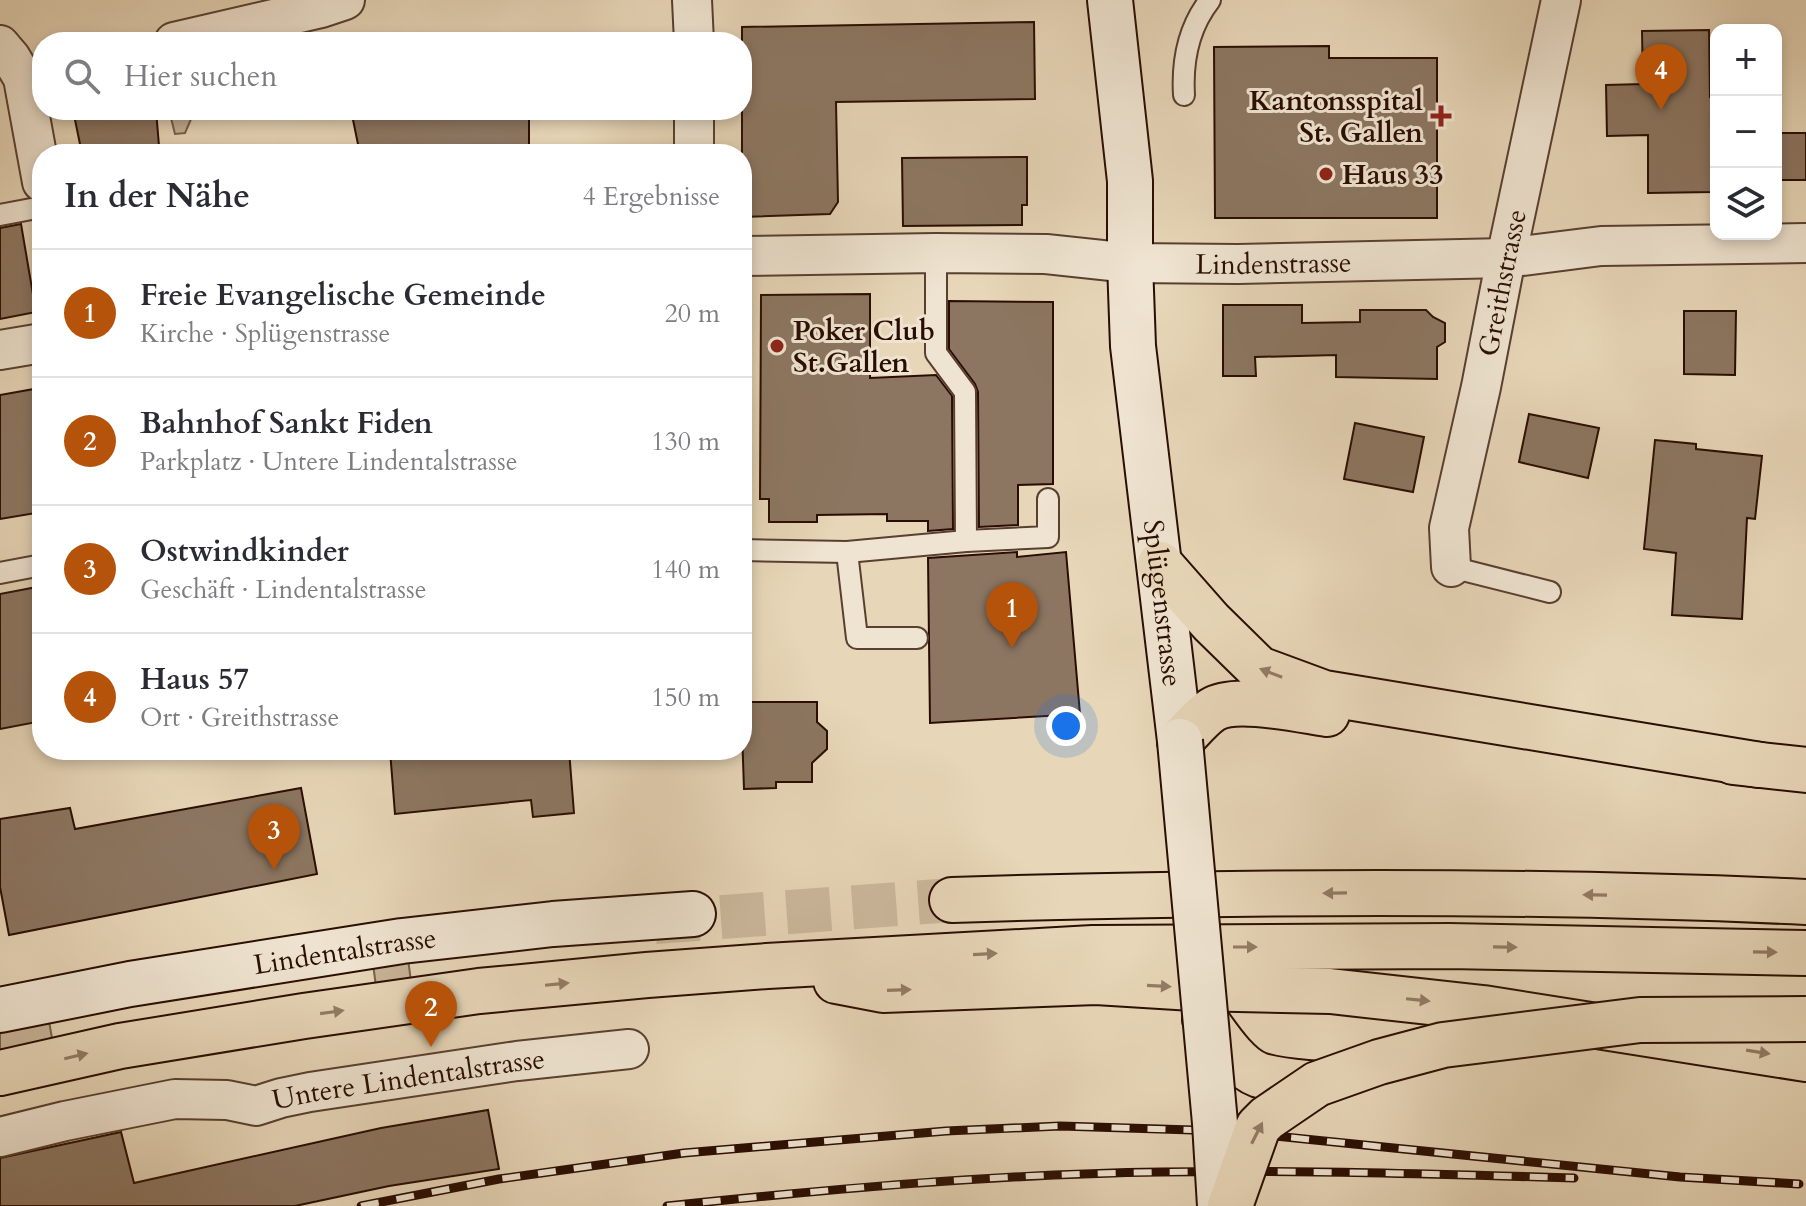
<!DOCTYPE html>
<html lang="de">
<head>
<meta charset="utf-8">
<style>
  body { margin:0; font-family:Cardo,serif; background:#f7f7f7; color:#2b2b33 }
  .controls { position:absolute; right:24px; top:24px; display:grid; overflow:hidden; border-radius:16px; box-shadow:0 4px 12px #0003 }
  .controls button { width:72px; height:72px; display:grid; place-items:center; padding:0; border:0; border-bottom:2px solid #e1e1e2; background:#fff; color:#2b2b33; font:40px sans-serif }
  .you { position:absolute; left:1066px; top:726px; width:28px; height:28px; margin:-20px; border:6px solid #fff; border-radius:50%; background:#1a73e8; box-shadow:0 0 0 12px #1a73e833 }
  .badge { display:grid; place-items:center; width:52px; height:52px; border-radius:50%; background:#b45309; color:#fff; font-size:26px; font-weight:700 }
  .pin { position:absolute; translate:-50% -66px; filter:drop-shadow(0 2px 4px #0008) }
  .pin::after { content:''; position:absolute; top:42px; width:28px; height:24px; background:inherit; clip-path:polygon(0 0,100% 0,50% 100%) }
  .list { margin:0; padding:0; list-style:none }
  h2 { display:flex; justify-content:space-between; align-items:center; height:104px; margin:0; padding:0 32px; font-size:34px }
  h2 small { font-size:26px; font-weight:400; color:#7c7c81 }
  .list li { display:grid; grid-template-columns:52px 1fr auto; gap:24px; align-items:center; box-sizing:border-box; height:128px; padding:0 32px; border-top:2px solid #e1e1e2 }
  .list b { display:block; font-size:30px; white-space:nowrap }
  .list p { margin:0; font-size:26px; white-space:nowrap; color:#7c7c81 }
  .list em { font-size:26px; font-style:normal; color:#7c7c81 }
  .icon { flex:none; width:44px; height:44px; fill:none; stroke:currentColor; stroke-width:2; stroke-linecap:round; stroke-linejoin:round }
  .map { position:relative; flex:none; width:1806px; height:1206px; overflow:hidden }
  .search { position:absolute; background:#fff; box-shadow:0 4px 12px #0003; left:32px; top:32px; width:720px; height:88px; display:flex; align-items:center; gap:20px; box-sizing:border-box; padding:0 28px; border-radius:32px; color:#7c7c81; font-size:30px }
  .panel { position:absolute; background:#fff; box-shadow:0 4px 12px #0003; left:32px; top:144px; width:720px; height:616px; border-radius:32px }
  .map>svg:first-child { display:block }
  .green { fill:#c7b499; stroke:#78604e; stroke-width:2 }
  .building { fill:#8c7661; stroke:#2a0d02; stroke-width:2 }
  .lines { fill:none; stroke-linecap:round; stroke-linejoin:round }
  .highway-tunnel { stroke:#cbb89d; stroke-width:44; stroke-dasharray:44 22; stroke-linecap:butt }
  .lane-casing { stroke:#593f30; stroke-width:24 }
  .street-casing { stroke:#593f30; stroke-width:42 }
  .secondary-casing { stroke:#2a0d02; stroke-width:48 }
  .highway-casing { stroke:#2a0d02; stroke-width:48 }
  .lane { stroke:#efe4d1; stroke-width:20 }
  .street { stroke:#efe4d1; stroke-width:38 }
  .secondary { stroke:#efe4d1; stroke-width:44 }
  .highway { stroke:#e7d6b8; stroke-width:44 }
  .rail-casing { stroke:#2a0d02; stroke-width:9 }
  .rail { stroke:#efe4d1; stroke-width:6; stroke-dasharray:18; stroke-linecap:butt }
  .secondary-bridge-casing { stroke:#2a0d02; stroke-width:48; stroke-linecap:butt }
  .highway-bridge-casing { stroke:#2a0d02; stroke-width:48; stroke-linecap:butt }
  .secondary-bridge { stroke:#efe4d1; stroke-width:44 }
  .highway-bridge { stroke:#e7d6b8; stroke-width:44 }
  .oneway { fill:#927c66 }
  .poi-dot { fill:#8f2418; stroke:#efe4d1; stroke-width:3 }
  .labels { text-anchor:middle; stroke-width:6; stroke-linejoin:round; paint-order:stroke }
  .poi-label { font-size:28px; font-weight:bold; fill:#2a0d02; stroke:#efe4d1; text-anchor:start }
  .street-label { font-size:28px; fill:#2a0d02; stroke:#efe4d1 }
</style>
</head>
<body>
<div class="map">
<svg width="1806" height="1206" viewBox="0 0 1806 1206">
  <rect width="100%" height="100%" fill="#e7d6b8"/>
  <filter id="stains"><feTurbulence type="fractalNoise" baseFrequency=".0025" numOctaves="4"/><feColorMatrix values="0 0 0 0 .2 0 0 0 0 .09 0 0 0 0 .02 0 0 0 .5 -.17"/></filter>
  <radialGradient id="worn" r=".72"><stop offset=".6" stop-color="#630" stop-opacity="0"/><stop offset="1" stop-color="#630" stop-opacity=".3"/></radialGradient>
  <g class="green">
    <polygon points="169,110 195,110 185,133 175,134"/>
    <polygon points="408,959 412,989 377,994 373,964"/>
    <polygon points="49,1021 54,1050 0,1063 0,1033"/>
  </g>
  <g class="building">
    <polygon points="1034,22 1035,99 836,102 838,202 830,214 742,217 742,27"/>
    <polygon points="1709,30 1710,97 1716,97 1716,126 1711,126 1712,192 1648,193 1648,135 1607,136 1606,85 1643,84 1642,31"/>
    <polygon points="1329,46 1329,58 1437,58 1437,218 1215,218 1214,47"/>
    <polygon points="73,110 156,110 159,146 143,149 144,154 82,154"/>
    <polygon points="351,110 529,110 529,148 478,149 478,154 360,154"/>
    <rect x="1776" y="133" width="30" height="47"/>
    <polygon points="1027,157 1027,205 1022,205 1022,225 903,226 902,158"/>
    <polygon points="21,224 36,312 0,319 0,228"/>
    <polygon points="870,294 870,378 936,375 952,396 953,529 928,531 928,521 887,521 887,514 817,515 817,522 769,522 769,499 760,499 761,295"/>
    <polygon points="949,301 1053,302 1053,484 1018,485 1018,525 979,527 978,392 975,384 949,349"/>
    <polygon points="1223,305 1302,305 1302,323 1360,322 1360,310 1426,310 1433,317 1445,323 1445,342 1437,347 1437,379 1336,377 1336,355 1255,357 1256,376 1223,376"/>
    <polygon points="1684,311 1736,311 1735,375 1684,374"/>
    <polygon points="34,389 42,435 42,512 0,519 0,395"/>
    <polygon points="1529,414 1599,428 1588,478 1519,462"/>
    <polygon points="1355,423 1424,437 1413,492 1344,479"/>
    <polygon points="1655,440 1696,444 1696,449 1762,456 1755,519 1747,518 1742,619 1672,615 1676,553 1644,549"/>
    <polygon points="1017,552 1017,557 1066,552 1080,714 930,723 928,558"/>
    <polygon points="42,586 42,721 0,729 0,594"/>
    <polygon points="745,702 817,702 817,722 827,731 827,749 812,763 812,782 776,782 776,788 744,789 742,731 745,728"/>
    <polygon points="390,750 569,750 574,813 533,817 531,800 395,814"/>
    <polygon points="301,788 317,874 9,935 0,887 0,819 70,808 75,829"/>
    <polygon points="488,1110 499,1169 389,1186 295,1206 0,1206 0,1158 121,1132 134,1183 381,1128"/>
  </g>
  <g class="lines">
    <polyline class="highway-tunnel" points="655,922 952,900"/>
    <g class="lane-casing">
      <g id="lane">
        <path d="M1184,95C1182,61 1188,28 1210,0"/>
        <polyline points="0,215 42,207"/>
        <polyline points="936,253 936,353 965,392 966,541"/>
        <polyline points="742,550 847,552 966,541 1048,537 1048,499"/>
        <polyline points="847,552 857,638 917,638"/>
        <polyline points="1451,567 1550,592"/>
        <polyline points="0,573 42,565"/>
      </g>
    </g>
    <g class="street-casing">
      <g id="street">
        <polyline points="692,0 694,42"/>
        <polyline points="174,42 321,8 345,0"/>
        <polyline points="0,45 11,58 23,78 42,182"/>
        <polyline points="694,110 694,154"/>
        <path id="s1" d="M742,256L936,253L1046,254L1130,263L1238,264L1506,258L1601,246L1806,243"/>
        <polyline points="0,350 42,343"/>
        <path id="s2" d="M1451,567L1449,528L1481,387L1506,258L1561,0"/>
        <path id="s3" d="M0,1137L65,1121L175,1099L227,1100L256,1106L281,1098L310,1092L517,1061L629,1049"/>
      </g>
    </g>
    <g class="secondary-casing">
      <g id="secondary">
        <path id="s4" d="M1110,0L1130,181V263L1133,346L1180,741"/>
        <path id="s5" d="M0,1010L130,984L402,941L553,924L693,914"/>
      </g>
    </g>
    <g class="highway-casing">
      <g id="highway">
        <polyline points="1160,564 1211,622 1259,669 1324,693 1760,765"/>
        <path d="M1180,741C1190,731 1201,717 1212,710C1235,695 1300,710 1327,714"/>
        <polyline points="1733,762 1806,770"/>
        <path d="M952,900C1237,891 1522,889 1806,902"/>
        <polyline points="836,981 883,990 1096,982 1193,988 1330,991 1483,1008 1806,1059"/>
        <path d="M1205,1019C1218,1037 1237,1067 1259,1075C1277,1081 1298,1082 1317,1084"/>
        <polyline points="0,1073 120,1046 304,1016 479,991 647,975 767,966 1093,948 1449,946 1806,953"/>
      </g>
    </g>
    <use href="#lane" class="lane"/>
    <use href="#street" class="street"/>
    <use href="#secondary" class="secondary"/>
    <use href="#highway" class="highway"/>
    <g class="rail-casing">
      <g id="rail">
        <polyline points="361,1206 499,1179 684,1153 946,1131 1060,1126 1226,1131 1680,1177 1799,1184"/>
        <path d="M667,1206C831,1189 997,1174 1162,1172C1299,1170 1437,1174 1574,1178"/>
      </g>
    </g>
    <use href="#rail" class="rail"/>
    <g class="secondary-bridge-casing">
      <polyline id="secondary-bridge" points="1180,741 1215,1123 1220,1206"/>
    </g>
    <g class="highway-bridge-casing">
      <polyline id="highway-bridge" points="1230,1206 1258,1127 1267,1118 1317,1084 1379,1062 1443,1045 1640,1020 1806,1019"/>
    </g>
    <use href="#secondary-bridge" class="secondary-bridge"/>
    <use href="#highway-bridge" class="highway-bridge"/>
  </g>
  <defs><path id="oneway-solid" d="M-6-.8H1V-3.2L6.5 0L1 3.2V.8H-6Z" transform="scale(2)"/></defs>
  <g class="oneway">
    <use href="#oneway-solid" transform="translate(1271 673) rotate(-159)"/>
    <use href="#oneway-solid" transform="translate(1335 893) rotate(179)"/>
    <use href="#oneway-solid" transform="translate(1595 895) rotate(-179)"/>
    <use href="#oneway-solid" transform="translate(1245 947)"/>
    <use href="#oneway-solid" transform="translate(1505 947) rotate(1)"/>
    <use href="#oneway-solid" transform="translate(1765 952) rotate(1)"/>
    <use href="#oneway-solid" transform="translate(985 954) rotate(-3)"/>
    <use href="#oneway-solid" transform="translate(557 984) rotate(-6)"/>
    <use href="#oneway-solid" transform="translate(1159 986) rotate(3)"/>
    <use href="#oneway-solid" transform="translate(899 990) rotate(-2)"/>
    <use href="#oneway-solid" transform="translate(1418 1000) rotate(6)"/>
    <use href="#oneway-solid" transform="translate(332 1012) rotate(-8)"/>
    <use href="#oneway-solid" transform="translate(1758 1052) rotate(9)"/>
    <use href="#oneway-solid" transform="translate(76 1056) rotate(-13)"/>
    <use href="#oneway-solid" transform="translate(1257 1133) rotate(-63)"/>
  </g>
  <g class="poi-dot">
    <path d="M1437 104h8v8h8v8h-8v8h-8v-8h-8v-8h8z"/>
    <circle cx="1326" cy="174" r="8"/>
    <circle cx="777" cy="346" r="8"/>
  </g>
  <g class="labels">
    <g class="poi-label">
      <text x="1423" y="110" text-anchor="end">Kantonsspital<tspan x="1423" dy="32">St. Gallen</tspan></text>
      <text x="1342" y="184">Haus 33</text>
      <text x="793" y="340">Poker Club<tspan x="793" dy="32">St.Gallen</tspan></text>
    </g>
    <g class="street-label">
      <text dy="10" stroke="none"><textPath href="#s1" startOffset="532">Lindenstrasse</textPath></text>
      <text dy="10" stroke="none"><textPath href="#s2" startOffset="290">Greithstrasse</textPath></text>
      <text dy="10" stroke="none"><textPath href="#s4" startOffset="606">Splügenstrasse</textPath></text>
      <text dy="10" stroke="none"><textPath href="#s5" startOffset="350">Lindentalstrasse</textPath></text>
      <text dy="10" stroke="none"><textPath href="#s3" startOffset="416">Untere Lindentalstrasse</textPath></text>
    </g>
  </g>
  <rect width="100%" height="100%" filter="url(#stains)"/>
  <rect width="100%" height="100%" fill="url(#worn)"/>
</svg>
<div class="controls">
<button>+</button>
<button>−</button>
<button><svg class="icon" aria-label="layers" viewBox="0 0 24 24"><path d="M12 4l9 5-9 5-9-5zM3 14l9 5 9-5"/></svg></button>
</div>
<div class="you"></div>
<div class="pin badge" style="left:1012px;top:648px">1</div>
<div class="pin badge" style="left:431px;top:1047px">2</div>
<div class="pin badge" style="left:274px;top:870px">3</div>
<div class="pin badge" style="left:1661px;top:110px">4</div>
<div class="search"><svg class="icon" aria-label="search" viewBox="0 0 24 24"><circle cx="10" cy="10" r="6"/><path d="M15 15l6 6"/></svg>Hier suchen</div>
<section class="panel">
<h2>In der Nähe<small>4 Ergebnisse</small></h2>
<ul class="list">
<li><span class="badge">1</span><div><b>Freie Evangelische Gemeinde</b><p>Kirche · Splügenstrasse</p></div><em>20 m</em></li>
<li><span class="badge">2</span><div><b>Bahnhof Sankt Fiden</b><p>Parkplatz · Untere Lindentalstrasse</p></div><em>130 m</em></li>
<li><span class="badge">3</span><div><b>Ostwindkinder</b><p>Geschäft · Lindentalstrasse</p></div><em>140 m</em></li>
<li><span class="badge">4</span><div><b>Haus 57</b><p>Ort · Greithstrasse</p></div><em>150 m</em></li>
</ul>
</section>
</div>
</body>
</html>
